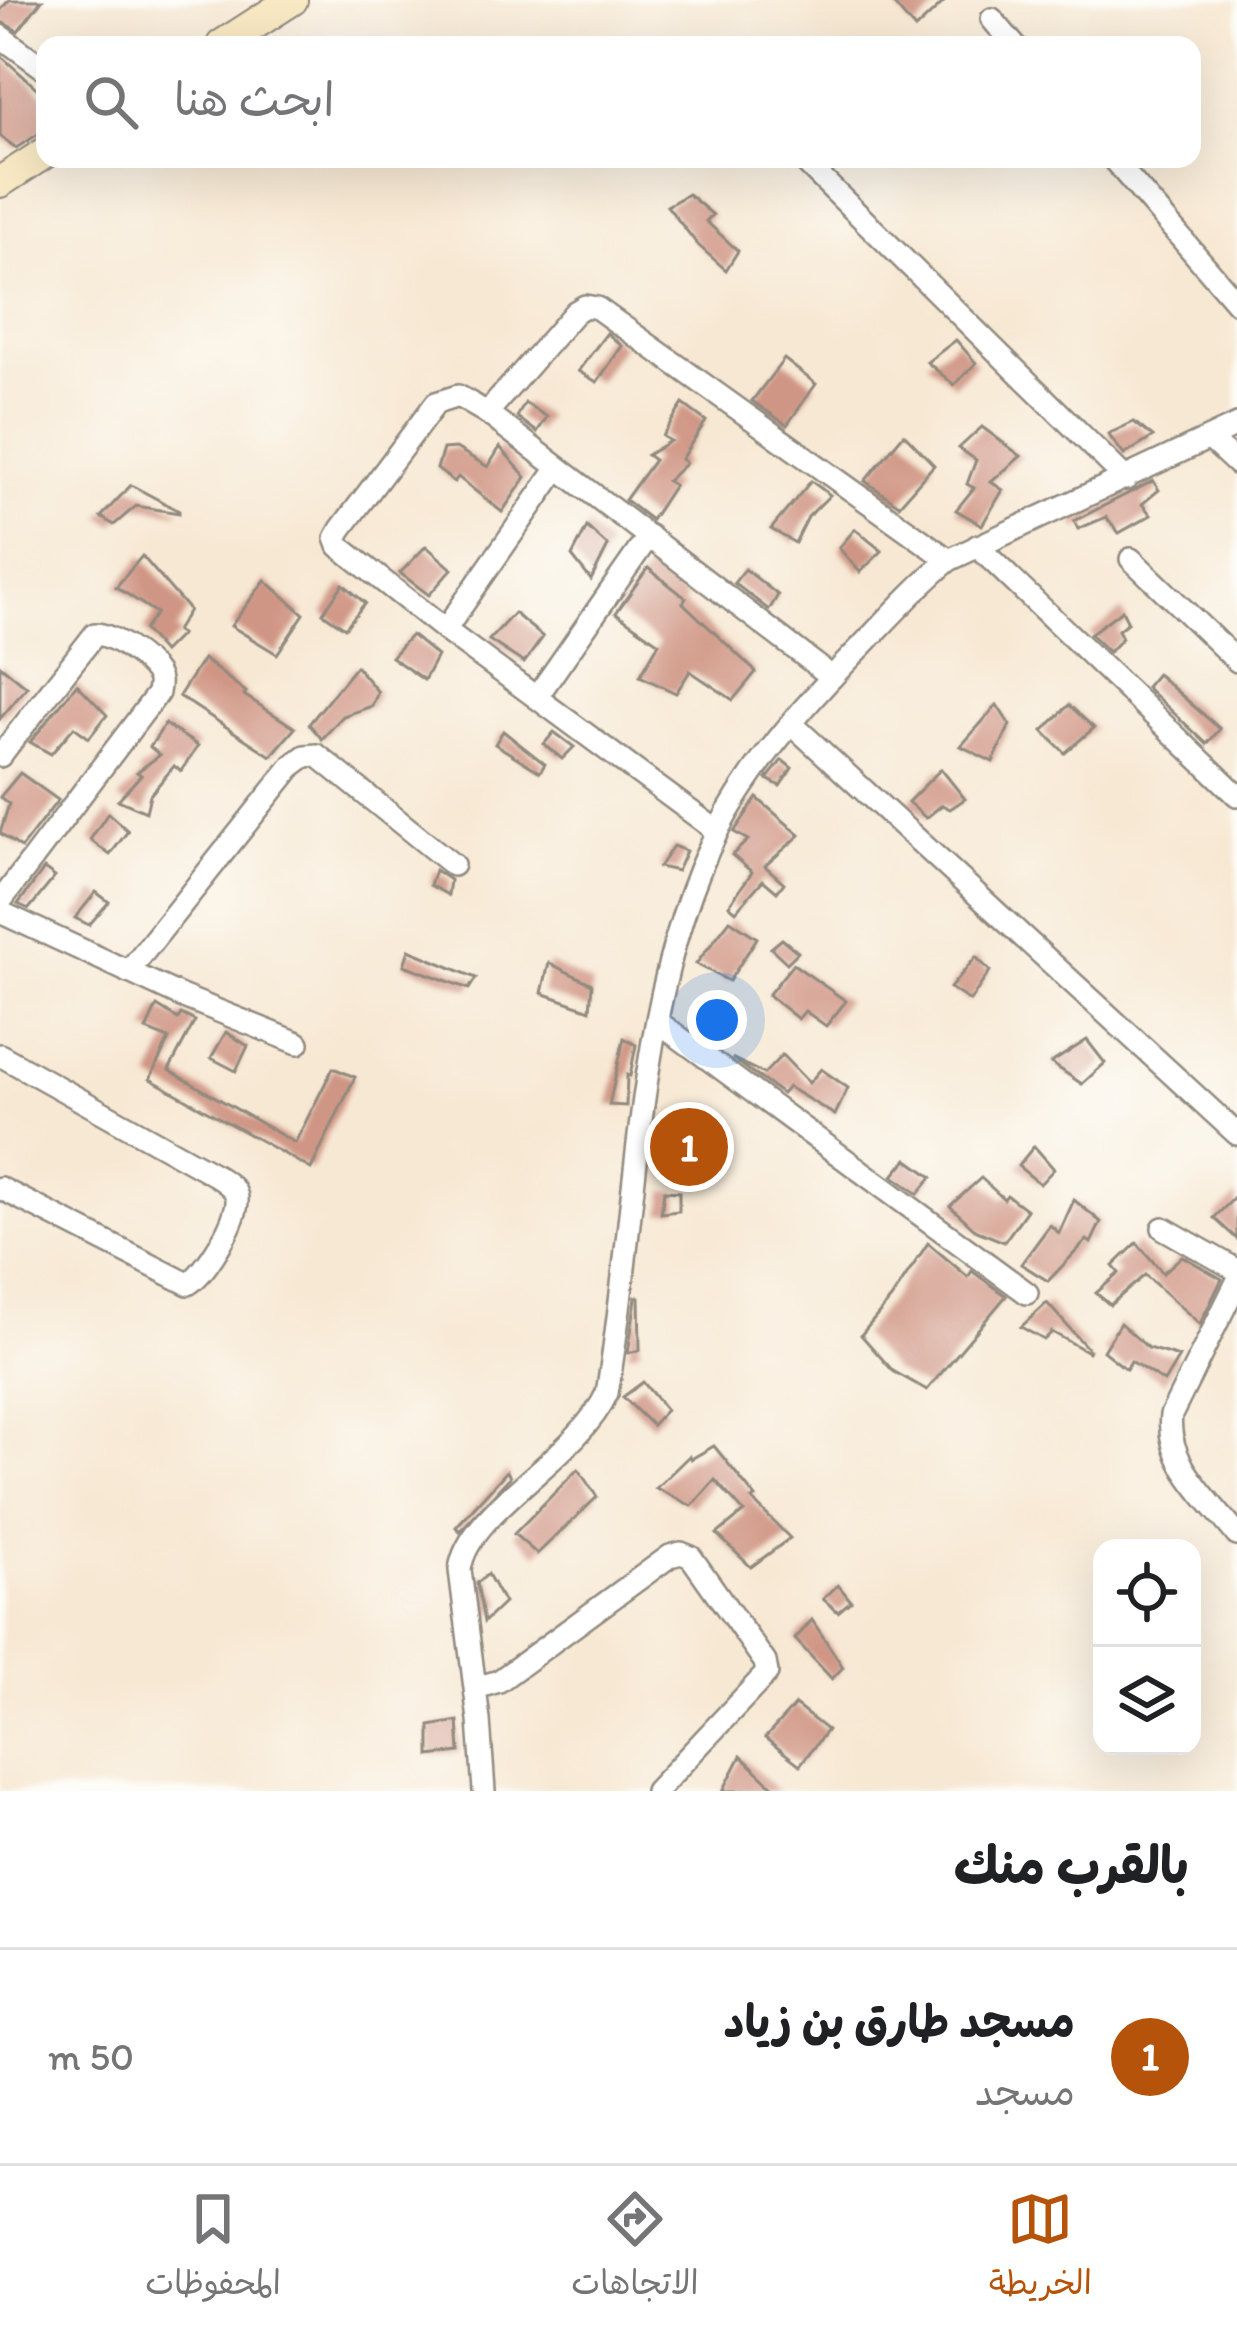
<!DOCTYPE html>
<html lang="ar">
<head>
<meta charset="utf-8">
<style>
  body { margin:0; font-family:Itim,"Playpen Sans Arabic",sans-serif; background:#f6f6f6; color:#202124; direction:rtl }
  .controls { position:absolute; right:36px; bottom:36px; display:grid; overflow:hidden; border-radius:24px; box-shadow:0 12px 48px #0002 }
  .controls button { width:108px; height:108px; display:grid; place-items:center; padding:0; border:0; border-bottom:3px solid #e0e0e0; background:#fff; color:#202124; font:60px sans-serif }
  .you { position:absolute; left:717px; top:1020px; width:42px; height:42px; margin:-30px; border:9px solid #fff; border-radius:50%; background:#1a73e8; box-shadow:0 0 0 18px #1a73e833 }
  .badge { display:grid; place-items:center; width:78px; height:78px; border-radius:50%; background:#b45309; color:#fff; font-size:39px; font-weight:700 }
  .pin { position:absolute; translate:-50% -50%; border:6px solid #fff; box-shadow:0 3px 12px #0006 }
  .list { margin:0; padding:0; list-style:none }
  h2 { display:flex; justify-content:space-between; align-items:center; height:156px; margin:0; padding:0 48px; font-size:51px }
  h2 small { font-size:39px; font-weight:400; color:#757577 }
  .list li { display:grid; grid-template-columns:78px 1fr auto; gap:36px; align-items:center; box-sizing:border-box; height:216px; padding:0 48px; border-top:3px solid #e0e0e0 }
  .list b { display:block; font-size:45px; white-space:nowrap }
  .list p { margin:0; font-size:39px; white-space:nowrap; color:#757577 }
  .list em { font-size:39px; font-style:normal; color:#757577 }
  .icon { flex:none; width:66px; height:66px; fill:none; stroke:currentColor; stroke-width:2; stroke-linecap:round; stroke-linejoin:round }
  .map { position:relative; flex:none; width:1237px; height:1791px; overflow:hidden; direction:ltr }
  .search { position:absolute; background:#fff; box-shadow:0 12px 48px #0002; left:36px; right:36px; top:36px; height:132px; display:flex; align-items:center; gap:30px; box-sizing:border-box; padding:0 42px; border-radius:24px; color:#757577; font-size:45px }
  .sheet { height:372px; background:#fff }
  nav { display:flex; justify-content:space-around; align-items:center; box-sizing:border-box; height:168px; border-top:3px solid #e0e0e0; background:#fff; font-size:33px; color:#757577 }
  nav a { display:grid; justify-items:center; gap:6px }
  nav .on { color:#b45309 }
  .map>svg:first-child { display:block }
  .building { fill:#d09685 }
  .lines { fill:none; stroke-linecap:round; stroke-linejoin:round }
  .street-casing { stroke:#918a7f; stroke-width:26 }
  .secondary-casing { stroke:#918a7f; stroke-width:34 }
  .street { stroke:#fff; stroke-width:21 }
  .secondary { stroke:#f8e8c3; stroke-width:30 }
</style>
</head>
<body>
<div class="map">
<svg width="1237" height="1791" viewBox="0 0 1237 1791">
  <rect width="100%" height="100%" fill="#fdfcf7"/>
  <filter id="ink" filterUnits="userSpaceOnUse"><feTurbulence type="fractalNoise" baseFrequency=".00833" numOctaves="2"/><feDisplacementMap in="SourceGraphic" scale="24" xChannelSelector="R" yChannelSelector="G"/><feConvolveMatrix kernelMatrix="1 2 1 2 8 2 1 2 1" color-interpolation-filters="sRGB"/></filter>
  <filter id="wash" filterUnits="userSpaceOnUse"><feTurbulence type="fractalNoise" baseFrequency=".004" numOctaves="4" result="noise"/><feDisplacementMap in="SourceGraphic" scale="48" xChannelSelector="R" yChannelSelector="G"/><feGaussianBlur stdDeviation="2.7" result="paint"/><feColorMatrix in="noise" values="0 0 0 0 0 0 0 0 0 0 0 0 0 0 0 0 0 1.4 0 .05"/><feComposite in="paint" operator="in"/></filter>
  <g filter="url(#wash)">
    <rect width="100%" height="100%" fill="#f7e8d3"/>
    <g id="blocks">
      <g class="building">
        <polygon points="9,0 42,0 18,31 0,21 0,11"/>
        <polygon points="890,0 946,0 915,29"/>
        <polygon points="0,55 45,96 45,130 16,148 0,136"/>
        <polygon points="688,194 713,215 706,221 738,251 726,270 698,245 667,206"/>
        <polygon points="607,333 622,346 597,382 578,371"/>
        <polygon points="956,340 976,363 954,385 927,362"/>
        <polygon points="784,359 816,384 787,425 752,401"/>
        <polygon points="525,403 547,417 537,432 517,417"/>
        <polygon points="683,404 706,421 681,459 686,463 667,481 674,485 651,520 625,500 654,460 647,455 670,441 662,436"/>
        <polygon points="1134,422 1153,437 1124,455 1108,434"/>
        <polygon points="982,427 1021,456 991,482 1003,490 982,525 956,510 974,488 967,484 976,460 959,448"/>
        <polygon points="904,434 934,465 899,505 865,481"/>
        <polygon points="500,447 526,477 502,512 458,477 454,482 437,469 443,449 456,448 488,467"/>
        <polygon points="811,481 830,495 808,517 795,543 771,529"/>
        <polygon points="1153,481 1159,490 1142,504 1151,515 1119,533 1106,517 1078,529 1074,521"/>
        <polygon points="131,485 179,511 179,513 136,506 114,525 101,517"/>
        <polygon points="587,527 608,546 591,580 572,556"/>
        <polygon points="855,529 882,551 860,572 839,548"/>
        <polygon points="426,546 452,569 429,595 400,573"/>
        <polygon points="142,556 189,610 176,631 181,634 163,652 144,630 156,613 116,587"/>
        <polygon points="648,568 686,598 683,603 756,672 733,700 690,671 676,693 640,676 659,643 616,613"/>
        <polygon points="745,569 778,595 769,610 734,583"/>
        <polygon points="265,580 304,614 277,654 231,626"/>
        <polygon points="343,584 365,603 345,628 323,613"/>
        <polygon points="1122,610 1128,622 1118,630 1122,638 1109,652 1090,634"/>
        <polygon points="514,613 543,637 524,663 489,640"/>
        <polygon points="411,635 437,656 424,680 391,657"/>
        <polygon points="203,659 246,692 244,695 295,728 271,756 179,696"/>
        <polygon points="0,665 27,687 0,719"/>
        <polygon points="356,666 378,692 372,706 343,716 322,739 309,724"/>
        <polygon points="1157,674 1220,729 1207,744 1146,687"/>
        <polygon points="77,684 107,715 89,738 74,727 51,754 30,742"/>
        <polygon points="997,705 1010,725 993,762 961,746"/>
        <polygon points="1069,705 1094,728 1065,753 1043,731"/>
        <polygon points="165,724 198,746 181,771 174,766 150,795 146,812 118,800 141,775 137,772 160,755 150,747"/>
        <polygon points="503,731 545,764 540,772 495,744"/>
        <polygon points="554,732 574,747 562,759 544,744"/>
        <polygon points="782,760 792,768 780,786 767,779"/>
        <polygon points="941,769 965,799 950,809 942,805 926,818 908,802"/>
        <polygon points="20,773 58,800 21,848 0,833 9,804 0,797"/>
        <polygon points="757,798 800,835 765,866 784,883 777,892 763,880 736,911 729,905 752,872 732,855 748,840 734,832"/>
        <polygon points="108,813 128,831 110,855 90,840"/>
        <polygon points="673,846 686,851 677,871 659,867"/>
        <polygon points="44,869 55,877 29,909 18,904"/>
        <polygon points="435,870 450,880 448,895 430,885"/>
        <polygon points="96,892 109,902 89,925 75,918"/>
        <polygon points="730,920 757,938 729,981 696,964"/>
        <polygon points="782,939 798,952 787,963 771,948"/>
        <polygon points="409,950 476,978 469,989 404,965"/>
        <polygon points="976,957 990,971 970,1001 950,988"/>
        <polygon points="549,963 592,984 590,1010 542,993"/>
        <polygon points="793,964 846,1001 826,1026 805,1011 798,1019 768,995"/>
        <polygon points="157,1006 178,1019 181,1014 195,1021 169,1070 295,1143 333,1068 355,1077 311,1169 150,1079 169,1039 146,1030"/>
        <polygon points="226,1032 248,1046 236,1071 211,1058"/>
        <polygon points="624,1038 636,1045 630,1076 627,1075 626,1106 609,1105"/>
        <polygon points="1087,1040 1105,1063 1082,1084 1051,1063"/>
        <polygon points="782,1055 809,1083 821,1069 848,1088 835,1115 788,1087 782,1094 732,1058 764,1074"/>
        <polygon points="1034,1146 1054,1169 1040,1184 1018,1166"/>
        <polygon points="907,1159 932,1177 918,1194 893,1176"/>
        <polygon points="981,1178 1004,1199 1007,1195 1027,1210 1004,1242 977,1231 950,1206"/>
        <polygon points="664,1191 679,1192 679,1211 661,1213"/>
        <polygon points="1237,1195 1237,1239 1214,1218"/>
        <polygon points="1074,1200 1101,1222 1091,1243 1087,1240 1048,1281 1021,1264 1050,1225 1059,1233"/>
        <polygon points="928,1243 968,1277 972,1271 1006,1296 927,1390 893,1371 861,1335 891,1299"/>
        <polygon points="1137,1243 1163,1273 1182,1256 1222,1279 1200,1324 1145,1275 1110,1305 1096,1293 1119,1273 1113,1266"/>
        <polygon points="636,1297 639,1297 640,1350 628,1353"/>
        <polygon points="1047,1303 1089,1350 1088,1352 1052,1332 1044,1340 1021,1327"/>
        <polygon points="1120,1323 1148,1348 1179,1357 1164,1382 1131,1361 1126,1369 1103,1351"/>
        <polygon points="643,1382 666,1410 652,1425 623,1397"/>
        <polygon points="714,1446 756,1498 752,1500 790,1538 751,1567 717,1534 744,1512 715,1480 692,1506 656,1488 689,1456 691,1459"/>
        <polygon points="578,1469 597,1497 537,1554 514,1534"/>
        <polygon points="507,1471 510,1477 460,1531 456,1527"/>
        <polygon points="488,1574 504,1603 484,1622 477,1583"/>
        <polygon points="838,1585 851,1601 838,1612 823,1599"/>
        <polygon points="812,1620 843,1667 832,1679 795,1639"/>
        <polygon points="795,1705 827,1730 800,1765 765,1738"/>
        <polygon points="458,1721 460,1752 430,1756 430,1726"/>
        <polygon points="741,1756 778,1791 723,1791"/>
      </g>
    </g>
  </g>
  <g filter="url(#ink)">
    <use href="#blocks" fill-opacity="0" stroke="#918a7f" stroke-width="3"/>
    <g class="lines">
      <g class="street-casing">
        <g id="street">
          <polyline points="992,19 1014,45"/>
          <polyline points="0,36 45,69"/>
          <polyline points="802,159 1126,479"/>
          <polyline points="1113,159 1237,303"/>
          <polyline points="487,413 575,312 585,306 597,308 949,560"/>
          <polyline points="1210,439 1237,464"/>
          <polyline points="977,546 1237,795"/>
          <polyline points="1131,559 1237,661"/>
          <polyline points="445,630 558,468"/>
          <polyline points="538,695 649,536"/>
          <polyline points="793,725 1237,1134"/>
          <path d="M0,756L95,634C112,634 146,658 156,673C161,681 159,684 158,693L0,902"/>
          <polyline points="717,831 445,630 339,546 336,538 341,529 436,403 458,396 487,413 832,677"/>
          <polyline points="0,912 181,996 298,1043"/>
          <polyline points="128,972 293,765 305,756 317,755 453,865"/>
          <polyline points="658,1022 1027,1293"/>
          <path d="M0,1055L217,1176C224,1182 236,1187 237,1198C239,1219 206,1273 188,1284L0,1188"/>
          <polyline points="1163,1228 1237,1270"/>
          <path d="M1237,1282L1171,1415C1165,1463 1209,1499 1237,1535"/>
          <polyline points="476,1688 499,1681 670,1556 681,1553 691,1557 765,1662 767,1673 656,1791"/>
          <path d="M484,1791L479,1720L460,1570C467,1510 578,1458 607,1393C638,1215 635,992 718,830C750,767 809,700 858,650C888,619 916,587 949,560L1237,425"/>
        </g>
      </g>
      <g class="secondary-casing">
        <g id="secondary">
          <polyline points="222,45 292,0"/>
          <polyline points="0,182 45,153"/>
        </g>
      </g>
      <use href="#street" class="street"/>
      <use href="#secondary" class="secondary"/>
    </g>
  </g>
</svg>
<div class="controls">
<button><svg class="icon" aria-label="locate" viewBox="0 0 24 24"><circle cx="12" cy="12" r="6"/><path d="M12 2v4M12 18v4M2 12h4M18 12h4"/></svg></button>
<button><svg class="icon" aria-label="layers" viewBox="0 0 24 24"><path d="M12 4l9 5-9 5-9-5zM3 14l9 5 9-5"/></svg></button>
</div>
<div class="you"></div>
<div class="pin badge" style="left:689px;top:1147px">1</div>
<div class="search"><svg class="icon" aria-label="search" viewBox="0 0 24 24"><circle cx="10" cy="10" r="6"/><path d="M15 15l6 6"/></svg>ابحث هنا</div>
</div>
<section class="sheet">
<h2>بالقرب منك<small></small></h2>
<ul class="list">
<li><span class="badge">1</span><div><b>مسجد طارق بن زياد</b><p>مسجد</p></div><em>50 m</em></li>
</ul>
</section>
<nav>
<a class="on"><svg class="icon" aria-label="map" viewBox="0 0 24 24"><path d="M3 6l6-2 6 2 6-2v14l-6 2-6-2-6 2zM9 4v14M15 6v14"/></svg>الخريطة</a>
<a><svg class="icon" aria-label="directions" viewBox="0 0 24 24"><path d="M12 3l9 9-9 9-9-9zM9 14v-3h6M13 9l2 2-2 2"/></svg>الاتجاهات</a>
<a><svg class="icon" aria-label="saved" viewBox="0 0 24 24"><path d="M7 4h10v16l-5-4-5 4z"/></svg>المحفوظات</a>
</nav>
</body>
</html>
